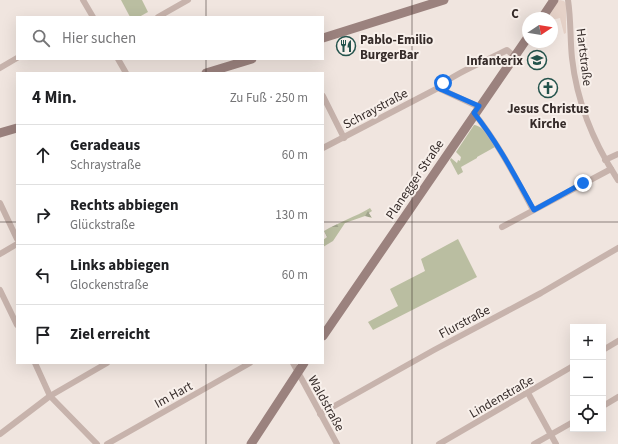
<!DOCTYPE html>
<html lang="de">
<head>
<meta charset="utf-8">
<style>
  body { margin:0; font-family:"Source Sans 3",sans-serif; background:#f6f6f6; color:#202124 }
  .controls { position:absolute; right:12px; bottom:12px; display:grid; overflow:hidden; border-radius:0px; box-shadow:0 4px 16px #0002 }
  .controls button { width:36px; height:36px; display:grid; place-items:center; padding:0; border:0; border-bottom:1px solid #e0e0e0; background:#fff; color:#202124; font:20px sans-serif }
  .compass { position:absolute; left:522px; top:12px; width:36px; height:36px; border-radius:50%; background:#fff; box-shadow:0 4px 16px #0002; rotate:78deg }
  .stop { position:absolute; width:12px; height:12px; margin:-9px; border:3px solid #1a73e8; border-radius:50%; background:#fff }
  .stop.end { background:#1a73e8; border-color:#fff; box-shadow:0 1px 4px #0008 }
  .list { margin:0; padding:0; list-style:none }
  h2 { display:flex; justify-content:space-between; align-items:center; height:52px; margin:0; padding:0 16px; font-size:17px }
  h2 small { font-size:13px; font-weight:400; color:#757577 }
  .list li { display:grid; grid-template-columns:26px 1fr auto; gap:12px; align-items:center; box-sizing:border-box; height:60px; padding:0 16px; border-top:1px solid #e0e0e0 }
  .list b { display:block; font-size:15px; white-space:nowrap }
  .list p { margin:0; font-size:13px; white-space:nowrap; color:#757577 }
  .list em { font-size:13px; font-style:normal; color:#757577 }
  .icon { flex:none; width:22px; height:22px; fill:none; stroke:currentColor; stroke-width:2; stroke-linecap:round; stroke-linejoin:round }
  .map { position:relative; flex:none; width:618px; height:444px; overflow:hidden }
  .search { position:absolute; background:#fff; box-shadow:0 4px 16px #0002; left:16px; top:16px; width:308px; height:44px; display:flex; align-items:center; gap:10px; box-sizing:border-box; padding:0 14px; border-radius:0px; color:#757577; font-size:15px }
  .panel { position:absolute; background:#fff; box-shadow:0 4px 16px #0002; left:16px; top:72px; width:308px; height:292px; border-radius:0px }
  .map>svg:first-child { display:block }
  .forest { fill:url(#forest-firs) }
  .park { fill:#babea1 }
  .plaza { fill:#e6d2c8 }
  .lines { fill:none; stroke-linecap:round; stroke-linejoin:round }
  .street { stroke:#c7b3ac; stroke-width:6 }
  .secondary { stroke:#9b827e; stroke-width:9 }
  .route { stroke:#1a73e8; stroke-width:5 }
  .grid { fill:none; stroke:#362c2a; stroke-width:1; stroke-opacity:0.55 }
  .labels { text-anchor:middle; stroke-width:4; stroke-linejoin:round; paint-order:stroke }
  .poi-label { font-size:13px; font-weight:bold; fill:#362c2a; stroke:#f8f0eb; text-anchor:start }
  .street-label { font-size:13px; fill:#362c2a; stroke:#f8f0eb }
  .grid-label { font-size:13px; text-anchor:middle; font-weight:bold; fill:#362c2a; stroke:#f8f0eb; stroke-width:4; stroke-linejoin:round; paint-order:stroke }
</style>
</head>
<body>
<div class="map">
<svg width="618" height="444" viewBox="0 0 618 444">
  <defs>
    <pattern id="forest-firs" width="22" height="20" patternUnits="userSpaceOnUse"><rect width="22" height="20" fill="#babea1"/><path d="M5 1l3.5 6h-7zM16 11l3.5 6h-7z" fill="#a0a38b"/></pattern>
  </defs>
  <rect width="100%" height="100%" fill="#f0e5df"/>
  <path class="forest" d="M370,208L372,211L369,213L372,218L365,216L345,223L333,241L323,247V240L327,237L324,231C339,222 355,217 370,208Z"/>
  <g class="park">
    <polygon points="121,0 142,0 148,12 139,17 130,17"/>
    <path d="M474,125C484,126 490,139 495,147L477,157V158L461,167L463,172L458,175L450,160L451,158L457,163L458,160L460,161L461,157L456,152Z"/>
    <polygon points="458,239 477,277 373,330 368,322 398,306 390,289 425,271 421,259"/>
  </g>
  <polygon class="plaza" points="560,0 564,1 566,4 566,33 564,34 560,18 552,20 552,18 548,18 558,1"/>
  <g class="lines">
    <g class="street">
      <polyline points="83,0 93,17"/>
      <path d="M568,0C571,19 570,39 572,58C577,103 593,142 618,180"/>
      <polyline points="158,17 188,0"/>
      <polyline points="118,59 126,73"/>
      <polyline points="0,68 17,58"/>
      <path d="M438,88C452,74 488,60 507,50L514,56"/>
      <polyline points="323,96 344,138"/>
      <path d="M474,113C498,143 515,176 533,210"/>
      <polyline points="323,148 438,88 479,107"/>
      <polyline points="605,160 618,154"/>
      <polyline points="0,203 17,239"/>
      <polyline points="502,227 611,169"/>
      <polyline points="0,254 17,244"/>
      <polyline points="0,290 17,325"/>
      <polyline points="603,350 618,341"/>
      <polyline points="35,363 50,396 97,444"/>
      <polyline points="293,363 337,444"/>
      <polyline points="528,393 556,444"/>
      <polyline points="603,406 618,397"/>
      <polyline points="320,414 434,350 541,293 618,248"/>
      <polyline points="0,434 50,396 107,363"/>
      <polyline points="107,444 250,363"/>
      <polyline points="439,444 573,366"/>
      <polyline points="534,444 573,422"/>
    </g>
    <g class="secondary">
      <polyline points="542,18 554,0"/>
      <polyline points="323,38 444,0"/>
      <polyline points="206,73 252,59"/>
      <polyline points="0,133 17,128"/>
      <path d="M323,336C392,237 459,136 528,37"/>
      <polyline points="251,444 304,363"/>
    </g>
  </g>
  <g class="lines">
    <path class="route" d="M443,83L438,88L479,106L474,113C498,143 515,176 534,210L583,183"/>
  </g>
  <path class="grid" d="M206,0V17M412,0V444M206,59V73M0,222H17M323,222H618M206,363V444"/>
  <defs>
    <g id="restaurant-ring" transform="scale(1)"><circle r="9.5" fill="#f8f0eb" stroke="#24534c" stroke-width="1.5"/><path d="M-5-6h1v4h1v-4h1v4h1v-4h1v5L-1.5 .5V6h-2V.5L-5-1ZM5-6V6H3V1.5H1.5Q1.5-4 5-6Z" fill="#24534c"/></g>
    <g id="school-ring" transform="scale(1)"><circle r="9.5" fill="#f8f0eb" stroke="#24534c" stroke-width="1.5"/><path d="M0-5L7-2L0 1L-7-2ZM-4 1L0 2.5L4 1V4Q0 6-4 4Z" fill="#24534c"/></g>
    <g id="church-ring" transform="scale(1)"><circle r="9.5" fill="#f8f0eb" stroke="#24534c" stroke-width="1.5"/><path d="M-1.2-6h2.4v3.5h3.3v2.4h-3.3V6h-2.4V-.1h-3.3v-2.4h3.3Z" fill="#24534c"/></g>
  </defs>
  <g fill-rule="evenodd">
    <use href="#restaurant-ring" x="346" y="46"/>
    <use href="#school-ring" x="537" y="60"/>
    <use href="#church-ring" x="548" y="88"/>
  </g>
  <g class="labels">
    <g class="poi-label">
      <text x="360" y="44">Pablo-Emilio<tspan x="360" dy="15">BurgerBar</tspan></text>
      <text x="523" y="65" text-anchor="end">Infanterix</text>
      <text x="548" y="113" text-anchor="middle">Jesus Christus<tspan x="548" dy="15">Kirche</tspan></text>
    </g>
    <g class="street-label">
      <text transform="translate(585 57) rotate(83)" y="5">Hartstraße</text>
      <text transform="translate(375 108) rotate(-28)" y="5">Schraystraße</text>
      <text transform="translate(414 179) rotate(-56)" y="5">Planegger Straße</text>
      <text transform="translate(464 321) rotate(-28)" y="5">Flurstraße</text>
      <text transform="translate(173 394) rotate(-29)" y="5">Im Hart</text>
      <text transform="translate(501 396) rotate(-30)" y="5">Lindenstraße</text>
      <text transform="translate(327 403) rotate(61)" y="5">Waldstraße</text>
    </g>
  </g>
  <g class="grid-label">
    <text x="515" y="18">C</text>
  </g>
</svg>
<div class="controls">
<button>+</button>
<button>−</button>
<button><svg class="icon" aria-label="locate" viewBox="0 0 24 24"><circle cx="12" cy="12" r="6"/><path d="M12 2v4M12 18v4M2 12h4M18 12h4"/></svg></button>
</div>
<svg class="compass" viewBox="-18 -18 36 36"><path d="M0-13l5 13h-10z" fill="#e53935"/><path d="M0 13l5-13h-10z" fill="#757577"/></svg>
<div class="stop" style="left:443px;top:83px"></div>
<div class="stop end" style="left:583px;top:183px"></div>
<div class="search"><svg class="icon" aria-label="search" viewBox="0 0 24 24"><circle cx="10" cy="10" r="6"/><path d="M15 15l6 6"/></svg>Hier suchen</div>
<section class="panel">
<h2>4 Min.<small>Zu Fuß · 250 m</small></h2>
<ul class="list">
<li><svg class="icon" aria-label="ahead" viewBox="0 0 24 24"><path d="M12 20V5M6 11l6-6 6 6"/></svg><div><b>Geradeaus</b><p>Schraystraße</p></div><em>60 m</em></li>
<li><svg class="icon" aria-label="right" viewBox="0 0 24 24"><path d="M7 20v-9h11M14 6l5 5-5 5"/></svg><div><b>Rechts abbiegen</b><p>Glückstraße</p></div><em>130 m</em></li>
<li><svg class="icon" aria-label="left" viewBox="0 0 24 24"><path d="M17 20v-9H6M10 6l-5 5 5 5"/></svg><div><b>Links abbiegen</b><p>Glockenstraße</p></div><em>60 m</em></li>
<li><svg class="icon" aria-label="arrive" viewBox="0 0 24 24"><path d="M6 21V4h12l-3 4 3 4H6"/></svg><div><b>Ziel erreicht</b></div></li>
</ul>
</section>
</div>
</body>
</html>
